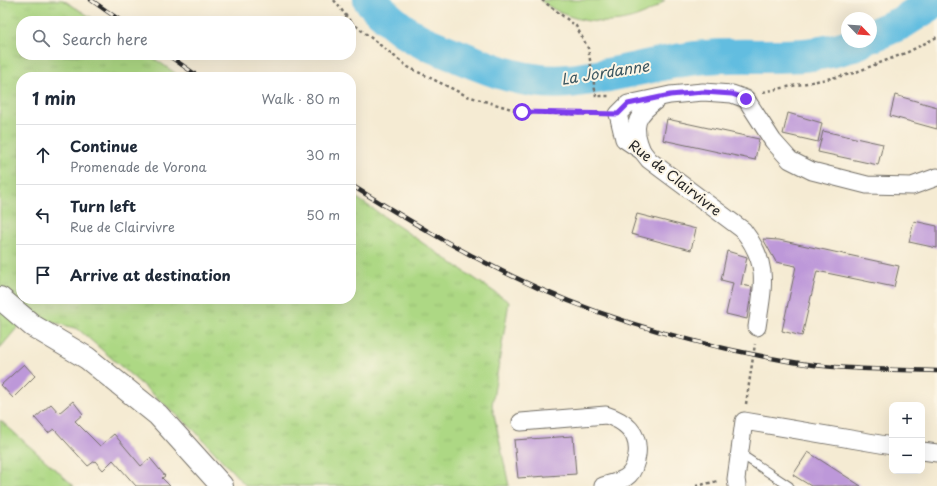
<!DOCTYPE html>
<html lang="en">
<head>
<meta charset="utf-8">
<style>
  body { margin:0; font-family:"Playpen Sans",sans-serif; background:#f2f2f3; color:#1f2937 }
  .controls { position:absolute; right:12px; bottom:12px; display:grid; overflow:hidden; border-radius:8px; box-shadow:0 4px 16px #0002 }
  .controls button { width:36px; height:36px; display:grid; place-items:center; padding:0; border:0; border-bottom:1px solid #e0e1e3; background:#fff; color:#1f2937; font:20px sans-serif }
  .compass { position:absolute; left:841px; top:12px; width:36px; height:36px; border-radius:50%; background:#fff; box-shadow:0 4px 16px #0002; rotate:115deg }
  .stop { position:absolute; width:12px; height:12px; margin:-9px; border:3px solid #7c3aed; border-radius:50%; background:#fff }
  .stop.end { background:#7c3aed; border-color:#fff; box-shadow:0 1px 4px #0008 }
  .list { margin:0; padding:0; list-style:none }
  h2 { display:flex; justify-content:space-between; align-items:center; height:52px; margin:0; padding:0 16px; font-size:17px }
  h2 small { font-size:13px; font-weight:400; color:#747a83 }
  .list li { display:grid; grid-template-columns:26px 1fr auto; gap:12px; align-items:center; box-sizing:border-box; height:60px; padding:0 16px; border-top:1px solid #e0e1e3 }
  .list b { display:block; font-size:15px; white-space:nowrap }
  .list p { margin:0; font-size:13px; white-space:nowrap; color:#747a83 }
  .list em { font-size:13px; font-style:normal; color:#747a83 }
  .icon { flex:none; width:22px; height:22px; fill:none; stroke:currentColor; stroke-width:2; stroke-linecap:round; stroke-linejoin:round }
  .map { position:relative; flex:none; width:937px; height:486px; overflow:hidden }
  .search { position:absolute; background:#fff; box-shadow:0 4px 16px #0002; left:16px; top:16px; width:340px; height:44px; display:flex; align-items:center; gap:10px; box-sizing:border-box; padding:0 14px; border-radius:16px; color:#747a83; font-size:15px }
  .panel { position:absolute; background:#fff; box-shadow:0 4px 16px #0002; left:16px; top:72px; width:340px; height:232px; border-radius:16px }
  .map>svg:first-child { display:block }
  .grass { fill:url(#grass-tufts); stroke:#6c8258 }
  .green { fill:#add884; stroke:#6c8258 }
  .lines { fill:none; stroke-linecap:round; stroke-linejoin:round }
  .river { stroke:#62bde0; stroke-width:34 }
  .building { fill:#bd98d9 }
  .lane-casing { stroke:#726e66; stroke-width:10 }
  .street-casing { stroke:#726e66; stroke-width:19 }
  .secondary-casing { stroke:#726e66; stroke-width:24 }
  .path { stroke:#726e66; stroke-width:2.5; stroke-dasharray:3 3; stroke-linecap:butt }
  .lane { stroke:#fff; stroke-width:8 }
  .street { stroke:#fff; stroke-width:17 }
  .secondary { stroke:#fff; stroke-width:22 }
  .rail-casing { stroke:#2b2b2b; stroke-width:4.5 }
  .rail { stroke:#fcf5e5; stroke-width:3; stroke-dasharray:9; stroke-linecap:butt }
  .route { stroke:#7c3aed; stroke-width:5 }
  .labels { text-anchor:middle; stroke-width:4; stroke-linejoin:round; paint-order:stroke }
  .street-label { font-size:14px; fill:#2b2b2b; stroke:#fcf5e5 }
  .water-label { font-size:15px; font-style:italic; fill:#3c5761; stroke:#fcf5e5 }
</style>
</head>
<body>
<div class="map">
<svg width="937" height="486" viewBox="0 0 937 486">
  <defs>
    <pattern id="grass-tufts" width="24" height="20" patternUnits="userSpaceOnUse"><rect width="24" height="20" fill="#add884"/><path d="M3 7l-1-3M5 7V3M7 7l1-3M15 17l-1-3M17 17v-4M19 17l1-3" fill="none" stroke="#95ba72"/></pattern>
  </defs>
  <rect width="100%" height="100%" fill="#fcf5e5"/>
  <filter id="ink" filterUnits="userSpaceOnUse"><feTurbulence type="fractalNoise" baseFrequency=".025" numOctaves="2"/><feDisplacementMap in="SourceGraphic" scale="8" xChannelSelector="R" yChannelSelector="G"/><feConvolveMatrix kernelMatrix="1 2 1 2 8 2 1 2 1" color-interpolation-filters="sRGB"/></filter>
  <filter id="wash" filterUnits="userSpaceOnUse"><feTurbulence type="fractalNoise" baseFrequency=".012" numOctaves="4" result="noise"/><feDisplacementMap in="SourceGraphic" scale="16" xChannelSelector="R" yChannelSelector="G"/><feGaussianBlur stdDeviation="0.9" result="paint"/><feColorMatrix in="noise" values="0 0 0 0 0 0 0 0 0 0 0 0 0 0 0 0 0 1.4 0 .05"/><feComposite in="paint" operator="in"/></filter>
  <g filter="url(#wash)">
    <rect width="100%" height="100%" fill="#f5ebd3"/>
    <g class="grass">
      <polygon points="0,0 63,0 97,21 21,21 21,55 149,55 181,77 21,77 21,299 351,299 351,194 509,302 492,405 509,486 246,486 194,430 78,329 28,315 0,348"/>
      <polygon points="0,420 74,486 0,486"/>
    </g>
    <path class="green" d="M540,0H665C632,31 574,28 540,0Z"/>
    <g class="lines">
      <g class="river">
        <path d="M370,0C384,15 400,30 419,40C431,46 445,51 458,56C494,71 529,85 569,81C612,77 654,63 697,58C751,51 807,65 859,42"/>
        <polyline points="871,36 901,23 937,0"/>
      </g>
    </g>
    <g id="blocks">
      <g class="building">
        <polygon points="895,95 937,107 937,129 890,116"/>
        <polygon points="788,113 822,123 818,142 783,134"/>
        <polygon points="667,119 759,139 755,160 663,140"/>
        <polygon points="823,131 883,144 878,165 818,152"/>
        <polygon points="637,214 696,229 691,250 631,234"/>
        <polygon points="914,221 937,226 937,248 909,242"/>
        <polygon points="763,239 779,240 899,266 894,287 817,271 802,336 782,331 796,266 776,262"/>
        <polygon points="727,251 747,257 741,285 752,287 747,319 726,314 733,283 721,280"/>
        <polygon points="24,364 35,376 13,398 1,385"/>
        <polygon points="73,401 83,414 75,421 100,446 114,434 141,466 150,458 165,476 162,478 170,486 136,486 113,460 103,470 95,461 88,466 54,429 48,433 35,418 51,404 59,413"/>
        <polygon points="573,436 576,474 518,478 514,440"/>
        <polygon points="808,452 861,486 811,486 793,475"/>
      </g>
    </g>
  </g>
  <g filter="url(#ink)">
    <use href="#blocks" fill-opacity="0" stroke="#726e66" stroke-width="1"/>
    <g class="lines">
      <g class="lane-casing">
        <polyline id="lane" points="739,453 789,486"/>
      </g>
      <g class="street-casing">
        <g id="street">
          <path d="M642,151C631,125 636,115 658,99"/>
          <path d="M757,327C763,286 770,265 743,230L649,160L642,151L624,139L618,114L628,104L670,95L703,92L732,94L746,99L773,141L790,160L812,171L867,185L912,186L937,177"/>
          <path d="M521,422L606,415C625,421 640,433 637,455C636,462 634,470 629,475C622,482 612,483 603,486"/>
          <polyline points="922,451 937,453"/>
          <polyline points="737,486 736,479 744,421 892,446"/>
        </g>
      </g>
      <g class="secondary-casing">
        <polyline id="secondary" points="0,298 33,326 87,358 158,415 222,486"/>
      </g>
      <g class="path">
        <polyline points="334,0 350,21"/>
        <polyline points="542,0 576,26 588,48 596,96 611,96"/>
        <polyline points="351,22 408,67 467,96 522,112 571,114 601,113"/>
        <polyline points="763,92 851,74 908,52 937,37"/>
        <polyline points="746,404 755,344"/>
        <polyline points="696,486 718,481"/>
      </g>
      <use href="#lane" class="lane"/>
      <use href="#street" class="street"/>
      <use href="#secondary" class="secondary"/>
      <g class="rail-casing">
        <g id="rail">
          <polyline points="91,0 121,21"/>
          <polyline points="168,55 199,77"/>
          <path d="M351,185C403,217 456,249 512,276C598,318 693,344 787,361C836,370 887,369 937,371"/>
        </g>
      </g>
      <use href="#rail" class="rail"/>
    </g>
  </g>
  <g class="lines" filter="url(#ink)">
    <polyline class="route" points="522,112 618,114 628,104 670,95 703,92 732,94 746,99"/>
  </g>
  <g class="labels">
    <g class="street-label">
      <text transform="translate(675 178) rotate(38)" y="5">Rue de Clairvivre</text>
    </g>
    <g class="water-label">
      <text transform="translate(605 73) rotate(-9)" y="5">La Jordanne</text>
    </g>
  </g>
</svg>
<div class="controls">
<button>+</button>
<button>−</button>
</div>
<svg class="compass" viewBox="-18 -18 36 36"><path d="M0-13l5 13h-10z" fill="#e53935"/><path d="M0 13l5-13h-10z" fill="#747a83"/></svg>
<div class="stop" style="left:522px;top:112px"></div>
<div class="stop end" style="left:746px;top:99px"></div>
<div class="search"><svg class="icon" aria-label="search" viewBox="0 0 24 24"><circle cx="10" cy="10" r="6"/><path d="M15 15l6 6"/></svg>Search here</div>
<section class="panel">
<h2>1 min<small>Walk · 80 m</small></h2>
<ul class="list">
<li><svg class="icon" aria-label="ahead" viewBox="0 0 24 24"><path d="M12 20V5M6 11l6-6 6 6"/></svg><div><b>Continue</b><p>Promenade de Vorona</p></div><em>30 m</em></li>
<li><svg class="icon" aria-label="left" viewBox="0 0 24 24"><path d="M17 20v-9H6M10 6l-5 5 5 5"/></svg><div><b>Turn left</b><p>Rue de Clairvivre</p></div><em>50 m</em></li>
<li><svg class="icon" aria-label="arrive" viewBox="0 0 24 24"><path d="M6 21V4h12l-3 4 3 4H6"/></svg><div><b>Arrive at destination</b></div></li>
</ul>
</section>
</div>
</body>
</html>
